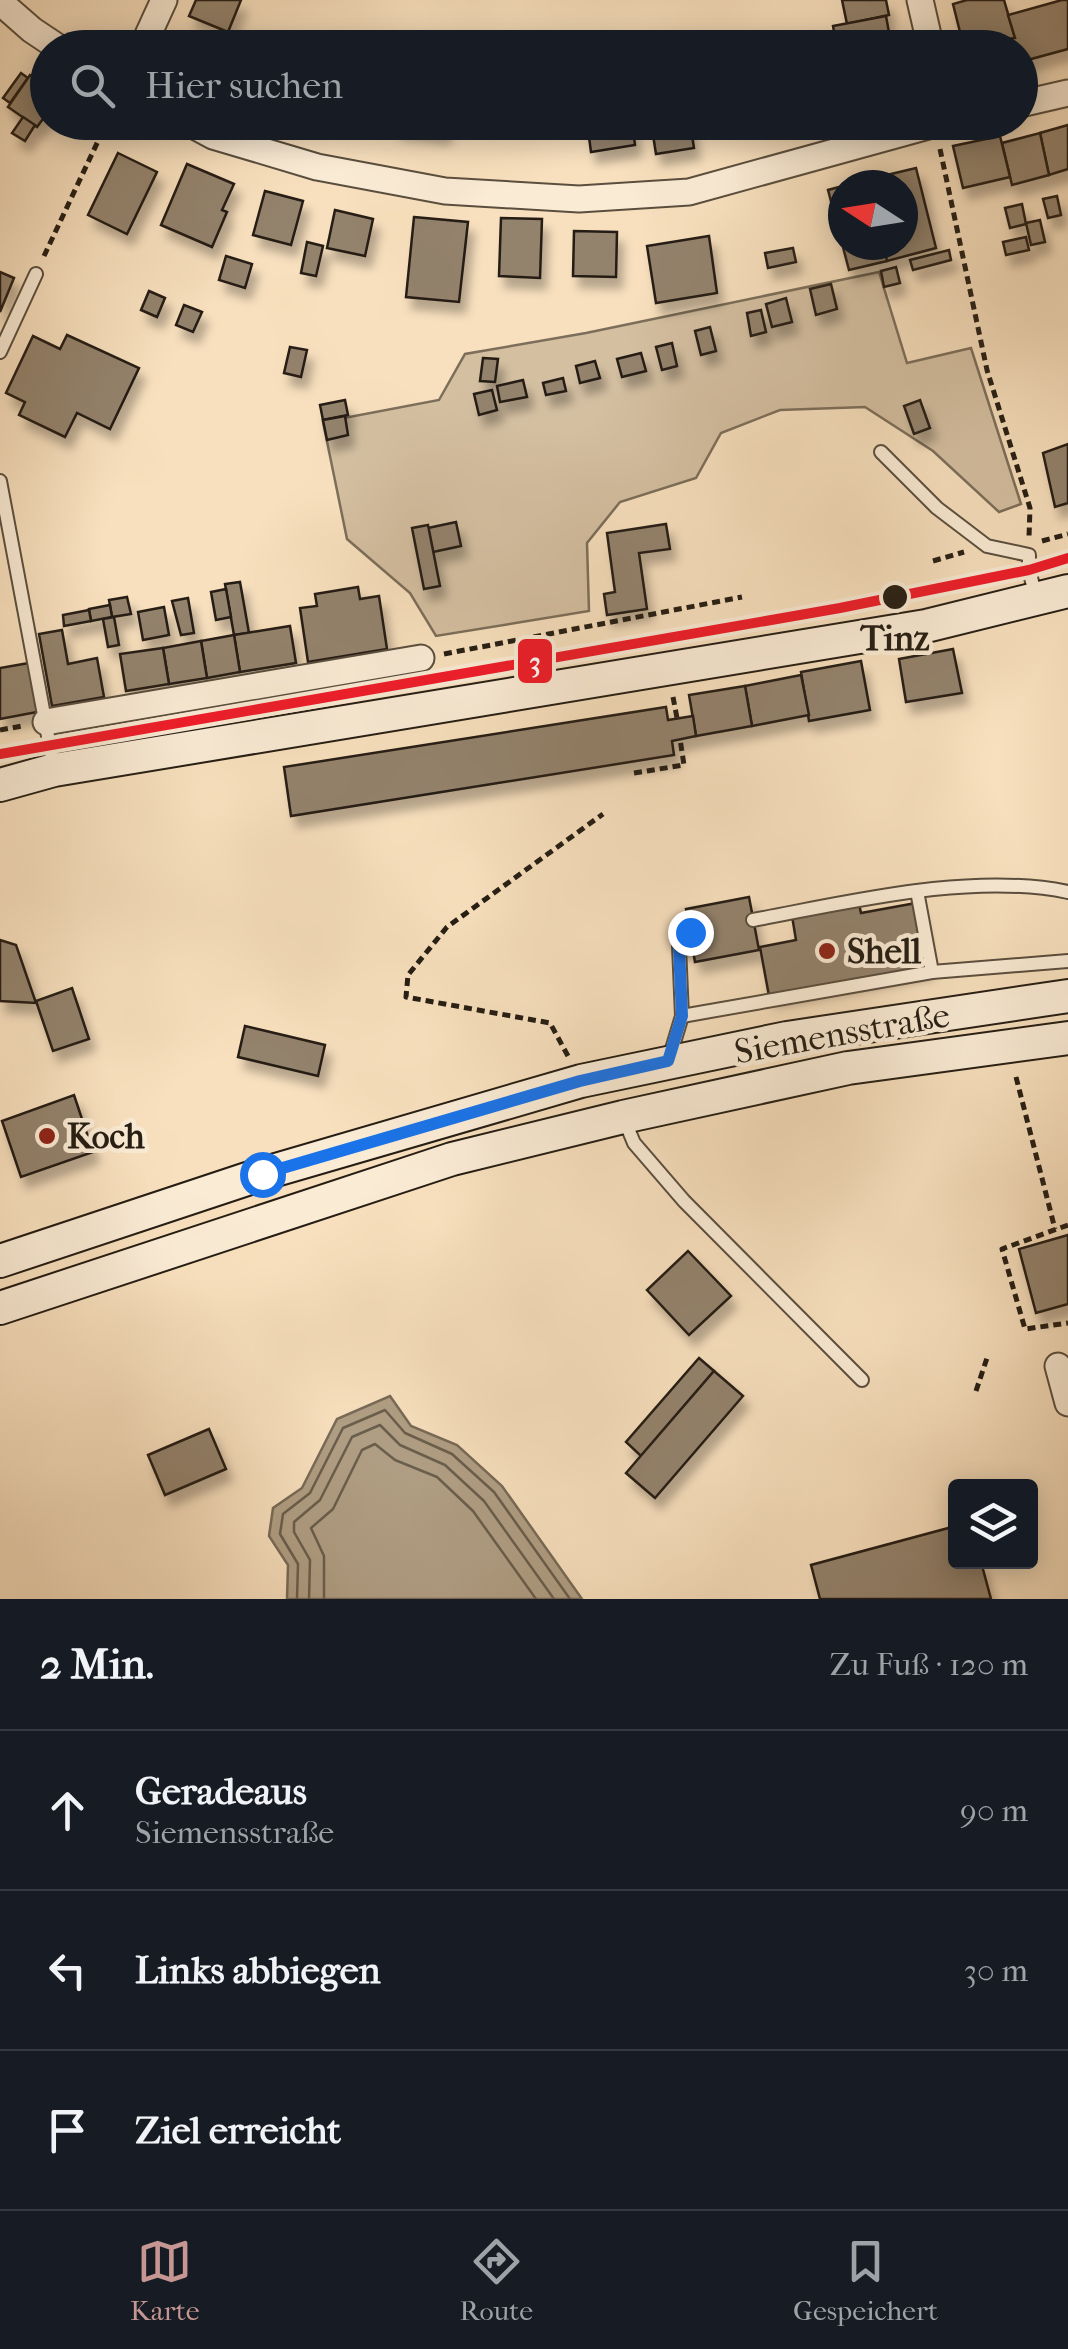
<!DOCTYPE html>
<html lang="de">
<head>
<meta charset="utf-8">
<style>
  body { margin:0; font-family:"IM FELL French Canon",serif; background:#20242c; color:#f1f3f6 }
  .controls { position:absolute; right:30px; bottom:30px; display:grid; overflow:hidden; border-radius:10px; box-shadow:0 5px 25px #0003 }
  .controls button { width:90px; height:90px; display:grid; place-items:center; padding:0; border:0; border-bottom:2px solid #363941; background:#171b24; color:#f1f3f6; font:50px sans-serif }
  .compass { position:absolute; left:828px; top:170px; width:90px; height:90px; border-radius:50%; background:#171b24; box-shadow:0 5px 25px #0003; rotate:282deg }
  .stop { position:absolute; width:30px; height:30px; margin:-22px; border:8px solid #1a73e8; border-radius:50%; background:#fff }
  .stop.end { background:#1a73e8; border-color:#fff; box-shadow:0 2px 10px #0008 }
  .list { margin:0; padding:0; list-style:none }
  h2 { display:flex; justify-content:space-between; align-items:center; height:130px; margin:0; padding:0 40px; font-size:42px }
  h2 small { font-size:32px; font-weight:400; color:#9ea1a6 }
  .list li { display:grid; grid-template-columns:65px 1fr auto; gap:30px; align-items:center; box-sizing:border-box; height:160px; padding:0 40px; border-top:2px solid #363941 }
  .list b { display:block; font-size:38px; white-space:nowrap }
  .list p { margin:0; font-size:32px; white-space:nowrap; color:#9ea1a6 }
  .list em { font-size:32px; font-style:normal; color:#9ea1a6 }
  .icon { flex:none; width:55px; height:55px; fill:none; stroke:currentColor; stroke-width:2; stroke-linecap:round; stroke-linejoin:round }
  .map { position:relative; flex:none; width:1068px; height:1599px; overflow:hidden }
  .search { position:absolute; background:#171b24; box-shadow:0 5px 25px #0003; left:30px; right:30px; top:30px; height:110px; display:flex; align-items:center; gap:25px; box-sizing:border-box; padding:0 35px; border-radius:55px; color:#9ea1a6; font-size:38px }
  .sheet { height:610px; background:#171b24 }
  nav { display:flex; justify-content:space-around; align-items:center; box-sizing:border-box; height:140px; border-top:2px solid #363941; background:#171b24; font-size:28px; color:#9ea1a6 }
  nav a { display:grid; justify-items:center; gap:5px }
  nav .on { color:#c59692 }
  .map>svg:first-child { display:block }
  .green { fill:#d4bfa1; stroke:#7c6e5a; stroke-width:2.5 }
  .water { fill:#b09e84; stroke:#786a57; stroke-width:2.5 }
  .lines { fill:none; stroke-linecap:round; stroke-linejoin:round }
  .shore { stroke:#6a5e4c; stroke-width:2.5 }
  .building { fill:#93826c; stroke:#251d13; stroke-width:2.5; filter:url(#shadow) }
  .lane-casing { stroke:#5a4e3e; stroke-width:16 }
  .street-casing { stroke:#5a4e3e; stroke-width:29 }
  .secondary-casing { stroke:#251d13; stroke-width:36 }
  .path { stroke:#251d13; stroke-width:5; stroke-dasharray:8 5; stroke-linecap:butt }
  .lane { stroke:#faebd5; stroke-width:12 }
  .street { stroke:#faebd5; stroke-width:25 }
  .secondary { stroke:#faebd5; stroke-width:32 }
  .tram-1-casing { stroke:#faebd5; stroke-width:18 }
  .tram-1 { stroke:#ef1c29; stroke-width:10 }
  .route { stroke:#1a73e8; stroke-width:12 }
  .stop-dot { fill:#251d13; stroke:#faebd5; stroke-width:4 }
  .poi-dot { fill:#8f2418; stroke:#faebd5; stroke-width:4 }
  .labels { text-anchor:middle; stroke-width:9; stroke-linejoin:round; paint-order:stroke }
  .stop-label { font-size:35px; font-weight:bold; fill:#251d13; stroke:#faebd5 }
  .poi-label { font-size:35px; font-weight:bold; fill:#251d13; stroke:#faebd5; text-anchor:start }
  .street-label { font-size:35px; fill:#251d13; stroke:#faebd5 }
  .line-badge { stroke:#faebd5; stroke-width:4 }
  .badge-label { font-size:28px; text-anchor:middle; font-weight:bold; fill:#fff }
</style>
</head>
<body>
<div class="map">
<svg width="1068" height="1599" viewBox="0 0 1068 1599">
  <defs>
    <filter id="shadow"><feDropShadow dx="6" dy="11" stdDeviation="5" flood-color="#0004"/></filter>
  </defs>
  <rect width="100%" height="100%" fill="#f8e0be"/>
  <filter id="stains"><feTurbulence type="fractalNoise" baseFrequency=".002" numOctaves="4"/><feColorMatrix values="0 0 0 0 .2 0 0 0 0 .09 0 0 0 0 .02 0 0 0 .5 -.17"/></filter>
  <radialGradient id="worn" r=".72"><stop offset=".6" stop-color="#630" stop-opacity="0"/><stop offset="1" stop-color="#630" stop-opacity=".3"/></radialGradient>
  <polygon class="green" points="879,272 907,363 971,348 1021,504 999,512 933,451 865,407 780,410 721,433 696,478 620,502 587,543 589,611 436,636 410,593 347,539 323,422 439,400 465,354 586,333"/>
  <polygon class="water" points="390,1396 411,1426 457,1445 502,1486 582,1599 287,1599 288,1565 269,1536 273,1508 302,1488 337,1419"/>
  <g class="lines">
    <g class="shore">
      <polyline points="297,1599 298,1564 280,1534 283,1514 310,1493 343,1428 385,1410 405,1433 452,1454 494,1492 570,1599"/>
      <polyline points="309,1599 310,1560 294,1532 294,1522 320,1500 352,1437 380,1425 400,1445 445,1465 484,1501 554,1599"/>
      <polyline points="324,1599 324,1556 311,1528 333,1509 362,1450 375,1444 395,1460 437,1477 473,1511 536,1599"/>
    </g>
  </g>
  <g class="building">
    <polygon points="196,0 241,0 228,32 189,16"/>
    <polygon points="842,0 886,0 889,15 847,24"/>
    <polygon points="967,0 1004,0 1015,38 978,48 964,48 953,4"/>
    <polygon points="1062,0 1068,0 1068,49 1020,62 1020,48 1010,48 1008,39 1015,38 1008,15"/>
    <polygon points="886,16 890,38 837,48 833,26"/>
    <polygon points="21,73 28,78 10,103 3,98"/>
    <polygon points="30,75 48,87 48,112 37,127 8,107"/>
    <polygon points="23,117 35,125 25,141 12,133"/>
    <polygon points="395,122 445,122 444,133 395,127"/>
    <polygon points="587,122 632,122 635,145 591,152"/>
    <polygon points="651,122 690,122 694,148 656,154"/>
    <polygon points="1068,125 1068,169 1049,175 1040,133"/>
    <polygon points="1040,133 1049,175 1012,185 1002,143"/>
    <polygon points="1000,136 1010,177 963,188 953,146"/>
    <polygon points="118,153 157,172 127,234 88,215"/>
    <polygon points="187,164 234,184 222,210 227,212 212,247 161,225"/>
    <polygon points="916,168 936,248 887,261 883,245 903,245 903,185 868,185 866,180"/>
    <polygon points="843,186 843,245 883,245 887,261 849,270 828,190"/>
    <polygon points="265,191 303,201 291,245 253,235"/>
    <polygon points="1057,196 1061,215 1048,218 1043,199"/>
    <polygon points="1022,204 1026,224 1010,228 1005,208"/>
    <polygon points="335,210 373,219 365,256 327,248"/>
    <polygon points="414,217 468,222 459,302 406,297"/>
    <polygon points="501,218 542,219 540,278 499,276"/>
    <polygon points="1040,220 1045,242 1031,245 1026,223"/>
    <polygon points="574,231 617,232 616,277 573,276"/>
    <polygon points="709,236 717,293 656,303 647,246"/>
    <polygon points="1026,237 1029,250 1006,255 1003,242"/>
    <polygon points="307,242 323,246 316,276 301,273"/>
    <polygon points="793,248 796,262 768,268 765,253"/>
    <polygon points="949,250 951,260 913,270 910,260"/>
    <polygon points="226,256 252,264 245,288 219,280"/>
    <polygon points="896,267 900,283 884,287 881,271"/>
    <polygon points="0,272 14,278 0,312"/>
    <polygon points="831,284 837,309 816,315 810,289"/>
    <polygon points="149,291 165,298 157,317 141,310"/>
    <polygon points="786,298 792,322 772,327 766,304"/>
    <polygon points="184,305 202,312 193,332 176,325"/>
    <polygon points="761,310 766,332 751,336 747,313"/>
    <polygon points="710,327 716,351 701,355 695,331"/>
    <polygon points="67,335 139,368 110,429 77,413 65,437 19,415 25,402 6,393 33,336 60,349"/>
    <polygon points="672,343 677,366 662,370 656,347"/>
    <polygon points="290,347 307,350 301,377 284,373"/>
    <polygon points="641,353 646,371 622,377 617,359"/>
    <polygon points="483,358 498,359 495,382 480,381"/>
    <polygon points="595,361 600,378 580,383 576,366"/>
    <polygon points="563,378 566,391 546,395 543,383"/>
    <polygon points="523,380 527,397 500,402 497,386"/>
    <polygon points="492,390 497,410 479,415 474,394"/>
    <polygon points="345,400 348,415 323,420 320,405"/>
    <polygon points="920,400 930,428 914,434 904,406"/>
    <polygon points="345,416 348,435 327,440 323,420"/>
    <polygon points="1068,444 1068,503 1055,507 1043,453"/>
    <polygon points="456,522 461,546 433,552 428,528"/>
    <polygon points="666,524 670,549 639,553 647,609 607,615 604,594 615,592 607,533"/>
    <polygon points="428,525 440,586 424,589 412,528"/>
    <polygon points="240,582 249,633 234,635 225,584"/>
    <polygon points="358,587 360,599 379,596 387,649 308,662 300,608 317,606 315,594"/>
    <polygon points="226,589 231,617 216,620 211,592"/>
    <polygon points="127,597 131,614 112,617 109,600"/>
    <polygon points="188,598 194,633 181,635 172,601"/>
    <polygon points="110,605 112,617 91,621 89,609"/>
    <polygon points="164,607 169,635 143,640 138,612"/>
    <polygon points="89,610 91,621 64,626 63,615"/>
    <polygon points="114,617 119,645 108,647 103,619"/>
    <polygon points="290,626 296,663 240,672 234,635"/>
    <polygon points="62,630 68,664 97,658 104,697 52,706 39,634"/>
    <polygon points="234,635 240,672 207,678 201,641"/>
    <polygon points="201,641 207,678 169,684 163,648"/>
    <polygon points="163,648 169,684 126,691 120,654"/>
    <polygon points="953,649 962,693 906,702 899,659"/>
    <polygon points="861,661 870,710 809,721 801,672"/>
    <polygon points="29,663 37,712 0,719 0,668"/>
    <polygon points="801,675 809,715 752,726 745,686"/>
    <polygon points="745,686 752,726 696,736 689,695"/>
    <polygon points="666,707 668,720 693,716 696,736 672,741 674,755 291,816 284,767"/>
    <polygon points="749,897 759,950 695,962 686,909"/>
    <polygon points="916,903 928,967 769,996 760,947 796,940 792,916 859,904 861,913"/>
    <polygon points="0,940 16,945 36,1003 0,1001"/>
    <polygon points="72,988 89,1039 53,1051 36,1001"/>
    <polygon points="245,1026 325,1045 318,1076 238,1057"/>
    <polygon points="74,1095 93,1152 21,1177 2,1121"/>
    <polygon points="1068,1235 1068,1304 1036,1313 1019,1249"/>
    <polygon points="688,1251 731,1296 689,1335 647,1290"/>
    <polygon points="699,1358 714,1371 641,1456 626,1442"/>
    <polygon points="714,1371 743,1396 655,1498 626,1473"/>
    <polygon points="209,1429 226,1469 165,1495 148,1455"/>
    <polygon points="956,1526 956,1562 981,1562 991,1599 820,1599 811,1565"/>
  </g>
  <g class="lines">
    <g class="lane-casing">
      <g id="lane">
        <polyline points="0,352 36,274"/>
        <polyline points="881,452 937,508 987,546 1029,555 1029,570 1036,597"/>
        <polyline points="0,481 54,768"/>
        <polyline points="917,891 932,972"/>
        <path d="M753,920C850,902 971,872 1068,892"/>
        <polyline points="682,1016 932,972 1068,961"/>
        <polyline points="669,1059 682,1016 679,946 690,932"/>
        <polyline points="624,1119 634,1143 684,1201 862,1380"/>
      </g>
    </g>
    <g class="street-casing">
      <g id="street">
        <polyline points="920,0 931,48"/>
        <polyline points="0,2 32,30 59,48"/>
        <polyline points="142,48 164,0"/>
        <polyline points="1020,104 1068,93"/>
        <polyline points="187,122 213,136 317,167 445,191 579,199 689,192 943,122"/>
        <polyline points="46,722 421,658"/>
        <polyline points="1058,1366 1068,1403"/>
      </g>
    </g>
    <g class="secondary-casing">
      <g id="secondary">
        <polyline points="0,785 54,770 926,626 1068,591"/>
        <polyline points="0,1261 262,1174 581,1081 787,1038 1068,996"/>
        <polyline points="0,1308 452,1159 623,1117 848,1068 1068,1038"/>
      </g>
    </g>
    <g class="path">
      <polyline points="940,149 987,370 1030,508 1029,537"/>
      <polyline points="44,256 107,122"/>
      <polyline points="1042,541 1068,534"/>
      <polyline points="933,561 964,552"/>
      <polyline points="444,654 742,597"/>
      <polyline points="673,697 677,718"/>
      <polyline points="0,730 22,726"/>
      <polyline points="634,773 684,765 680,739"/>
      <polyline points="568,1056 550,1023 406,997 408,975 447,927 603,814"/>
      <polyline points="1016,1077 1055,1229"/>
      <polyline points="1068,1225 1002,1249 1025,1329 1068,1323"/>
      <polyline points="976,1391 988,1355"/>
    </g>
    <use href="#lane" class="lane"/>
    <use href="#street" class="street"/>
    <use href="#secondary" class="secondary"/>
    <g class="tram-1-casing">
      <polyline id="tram-1" points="0,754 840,608 1029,570 1068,558"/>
    </g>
    <use href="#tram-1" class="tram-1"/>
  </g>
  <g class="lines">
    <polyline class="route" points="262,1174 580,1081 668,1061 682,1016 679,946 690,932"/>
  </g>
  <circle class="stop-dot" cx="895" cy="597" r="14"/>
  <g class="poi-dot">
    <circle cx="827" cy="951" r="10"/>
    <circle cx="47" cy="1136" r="10"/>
  </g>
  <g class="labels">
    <g class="stop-label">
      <text x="895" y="650">Tinz</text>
    </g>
    <g class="poi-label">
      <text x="847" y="963">Shell</text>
      <text x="67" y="1148">Koch</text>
    </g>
    <g class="street-label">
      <text transform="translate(842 1033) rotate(-10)" y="12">Siemensstraße</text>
    </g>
  </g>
  <rect class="line-badge" x="516" y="637" width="38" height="48" rx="10" fill="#ef1c29"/>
  <g class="badge-label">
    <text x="535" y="671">3</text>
  </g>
  <rect width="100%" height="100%" filter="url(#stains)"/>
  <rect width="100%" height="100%" fill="url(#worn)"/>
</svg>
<div class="controls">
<button><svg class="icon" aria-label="layers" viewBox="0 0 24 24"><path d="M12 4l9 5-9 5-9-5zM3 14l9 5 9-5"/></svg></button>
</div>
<svg class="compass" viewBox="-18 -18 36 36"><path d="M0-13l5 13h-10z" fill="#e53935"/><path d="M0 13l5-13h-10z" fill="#9ea1a6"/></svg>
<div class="stop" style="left:262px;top:1174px"></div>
<div class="stop end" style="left:690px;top:932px"></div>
<div class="search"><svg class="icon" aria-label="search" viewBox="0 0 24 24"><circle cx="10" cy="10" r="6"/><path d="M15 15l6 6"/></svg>Hier suchen</div>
</div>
<section class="sheet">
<h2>2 Min.<small>Zu Fuß · 120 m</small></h2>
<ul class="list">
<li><svg class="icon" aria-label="ahead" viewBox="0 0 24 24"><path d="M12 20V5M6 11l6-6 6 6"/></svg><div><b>Geradeaus</b><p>Siemensstraße</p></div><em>90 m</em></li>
<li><svg class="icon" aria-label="left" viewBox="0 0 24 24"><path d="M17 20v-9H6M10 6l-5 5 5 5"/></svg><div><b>Links abbiegen</b></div><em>30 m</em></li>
<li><svg class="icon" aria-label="arrive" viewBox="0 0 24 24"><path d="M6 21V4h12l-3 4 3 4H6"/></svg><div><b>Ziel erreicht</b></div></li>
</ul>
</section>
<nav>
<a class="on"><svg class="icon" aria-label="map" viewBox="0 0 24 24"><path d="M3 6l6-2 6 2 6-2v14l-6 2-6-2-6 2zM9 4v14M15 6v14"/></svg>Karte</a>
<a><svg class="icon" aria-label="directions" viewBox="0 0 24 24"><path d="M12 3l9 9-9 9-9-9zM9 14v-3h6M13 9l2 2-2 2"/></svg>Route</a>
<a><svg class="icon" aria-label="saved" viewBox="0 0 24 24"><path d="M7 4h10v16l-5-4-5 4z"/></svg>Gespeichert</a>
</nav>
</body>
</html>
